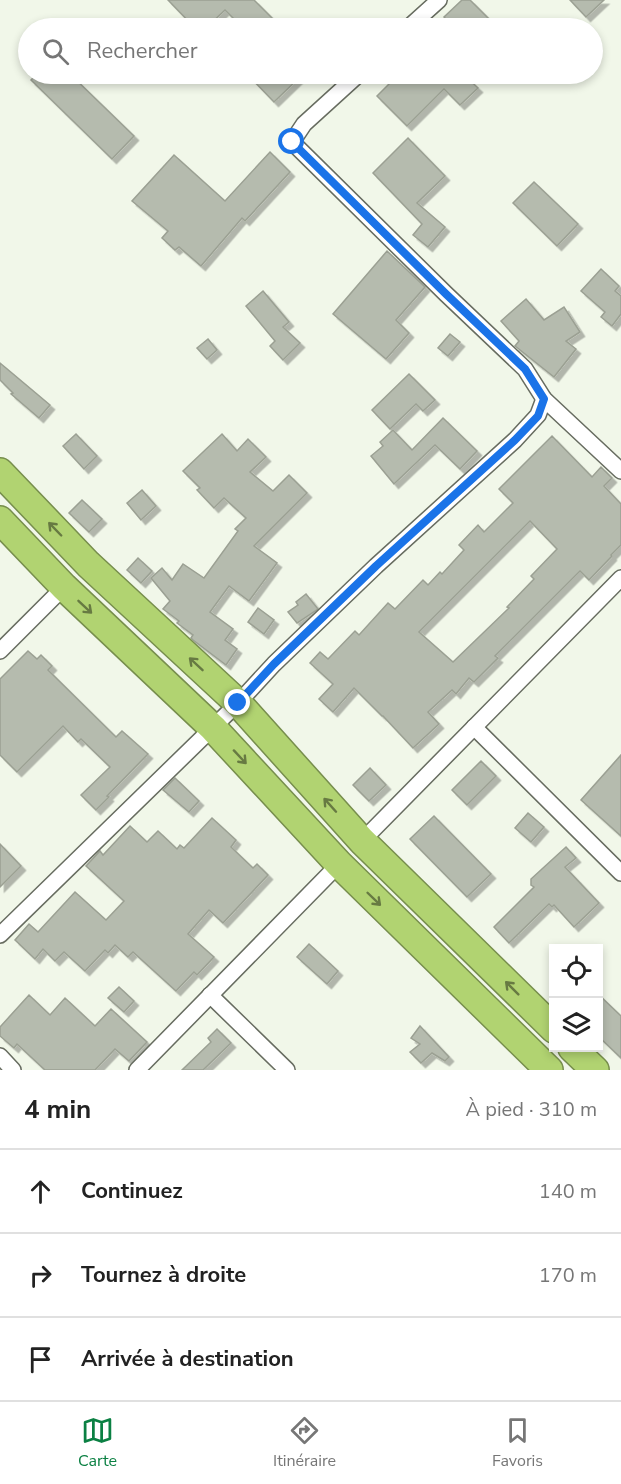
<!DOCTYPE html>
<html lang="fr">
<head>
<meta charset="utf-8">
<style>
  body { margin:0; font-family:"Nunito Sans",sans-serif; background:#f2f2f2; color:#222 }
  .controls { position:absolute; right:18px; bottom:18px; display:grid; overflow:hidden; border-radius:0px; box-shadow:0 3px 9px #0003 }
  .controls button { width:54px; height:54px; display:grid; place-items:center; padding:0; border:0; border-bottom:2px solid #e0e0e0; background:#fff; color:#222; font:30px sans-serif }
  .stop { position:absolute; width:18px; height:18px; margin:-14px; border:4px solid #1a73e8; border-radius:50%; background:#fff }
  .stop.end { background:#1a73e8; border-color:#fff; box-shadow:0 2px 6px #0008 }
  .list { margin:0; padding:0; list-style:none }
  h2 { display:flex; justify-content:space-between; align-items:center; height:78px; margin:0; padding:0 24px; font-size:26px }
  h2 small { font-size:20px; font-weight:400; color:#767676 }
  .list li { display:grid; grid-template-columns:39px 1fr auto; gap:18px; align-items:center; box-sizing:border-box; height:84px; padding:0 24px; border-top:2px solid #e0e0e0 }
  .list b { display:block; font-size:22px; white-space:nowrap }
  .list em { font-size:20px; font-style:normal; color:#767676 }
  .icon { flex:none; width:33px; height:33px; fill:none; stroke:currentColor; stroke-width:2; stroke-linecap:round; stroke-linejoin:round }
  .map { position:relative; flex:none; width:621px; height:1070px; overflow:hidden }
  .search { position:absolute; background:#fff; box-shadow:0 3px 9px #0003; left:18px; right:18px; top:18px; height:66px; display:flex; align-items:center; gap:15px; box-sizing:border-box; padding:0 21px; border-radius:33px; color:#767676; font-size:22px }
  .sheet { height:330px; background:#fff }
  nav { display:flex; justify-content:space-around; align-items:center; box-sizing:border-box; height:84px; border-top:2px solid #e0e0e0; background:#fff; font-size:16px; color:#767676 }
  nav a { display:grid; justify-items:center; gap:3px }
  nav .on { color:#0b8043 }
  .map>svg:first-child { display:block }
  .building { fill:#b5bbae; stroke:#9ba093; stroke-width:1.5; fill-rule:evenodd; filter:url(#shadow) }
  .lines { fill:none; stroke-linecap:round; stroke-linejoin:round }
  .street-casing { stroke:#676c60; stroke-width:18 }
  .highway-casing { stroke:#778e4d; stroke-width:30 }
  .street { stroke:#fff; stroke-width:15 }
  .highway { stroke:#b1d371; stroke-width:27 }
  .oneway { stroke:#677a42 }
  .route { stroke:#1a73e8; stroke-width:8 }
</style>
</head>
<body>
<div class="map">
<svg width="621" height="1070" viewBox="0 0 621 1070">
  <defs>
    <filter id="shadow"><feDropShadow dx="4.5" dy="4.5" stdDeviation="0" flood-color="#0004"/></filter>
  </defs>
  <rect width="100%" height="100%" fill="#f1f7e9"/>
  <g class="building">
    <polygon points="168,0 254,0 282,28 243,28 225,10 206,28 195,28"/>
    <polygon points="462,0 470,0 488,18 476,28 455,28 444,17"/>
    <polygon points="570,0 604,0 586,17"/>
    <polygon points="37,74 70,74 134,136 112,159 31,80"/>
    <polygon points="247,74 303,74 274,102"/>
    <polygon points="399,74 463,74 478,88 460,105 444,89 407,126 377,96"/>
    <polygon points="408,138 445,176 417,203 445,227 428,247 413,235 422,224 373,173"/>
    <polygon points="270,152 290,172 245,221 242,218 201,266 179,247 175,250 162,238 168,231 132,201 174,155 225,201"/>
    <polygon points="534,182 578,224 557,246 513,203"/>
    <polygon points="387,251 425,287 396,320 409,333 386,359 333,314"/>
    <polygon points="601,269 619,286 615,291 621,296 621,314 612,326 601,317 605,312 581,291"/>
    <polygon points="263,291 289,322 283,327 300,343 283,360 270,346 275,341 246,306"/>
    <polygon points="526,299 544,320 564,307 580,332 566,341 576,349 554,377 515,346 519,341 501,321"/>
    <polygon points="450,334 460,342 448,356 438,348"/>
    <polygon points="208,339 217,350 207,359 197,348"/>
    <polygon points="0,363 50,405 39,418 11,394 13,393 0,380"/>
    <polygon points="409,374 435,400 423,411 416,404 390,429 372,410"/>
    <polygon points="443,418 477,451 460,469 435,445 394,484 371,456 383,446 380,442 393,430 412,450"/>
    <polygon points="76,434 97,456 84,469 63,446"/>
    <polygon points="222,434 237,451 248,439 266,457 250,472 273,491 289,475 307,493 254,546 277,563 249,601 229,586 210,612 233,629 225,640 237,649 226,665 193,640 191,638 193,635 177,623 179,621 163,609 170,601 151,578 162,568 172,580 183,564 204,578 238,531 235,529 246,518 224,498 214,508 197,490 200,488 183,471"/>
    <path d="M552,436L592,477L601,467L612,478L604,486L621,504V545L611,555L612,556L589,580L580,571L495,656L498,658L474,682L469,678L456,694L452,690L428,712L439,724L413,748L383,716H382L354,688L333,712L319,699L333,684L310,663L320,652L328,659L355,631L359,635L388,603L395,609L423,580L428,585L440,572L442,574L464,550L459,545L478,525L484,532L513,503L499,489ZM530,521L557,549L531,576L534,579L507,607L509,608L453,662L419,632Z"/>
    <polygon points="142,490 156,506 141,520 127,503"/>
    <polygon points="82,500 102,519 89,532 69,513"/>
    <polygon points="138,558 152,571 141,583 127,570"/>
    <polygon points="306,594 318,609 297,623 288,612 298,605 296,602"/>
    <polygon points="258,608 274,620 264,634 248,622"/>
    <polygon points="28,651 37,659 41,655 52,666 48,670 116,737 122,731 148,754 107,796 109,797 96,810 81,795 110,767 81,739 78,742 63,726 17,772 0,755 0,679"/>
    <polygon points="621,755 621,836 581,800"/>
    <polygon points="481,761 496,776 467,805 452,790"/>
    <polygon points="370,768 386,785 369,801 353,785"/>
    <polygon points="175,778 199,801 189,812 163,790"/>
    <polygon points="528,813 544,827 531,842 515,828"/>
    <polygon points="434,816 491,874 467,897 410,839"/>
    <polygon points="212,818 236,840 231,847 253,868 257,864 268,875 223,923 209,910 188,934 214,957 197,975 194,972 176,991 133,952 128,957 115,945 108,953 105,950 85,971 64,952 55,961 43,949 35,959 15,940 29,924 38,932 75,892 106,920 124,901 86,866 100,851 103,855 130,826 147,842 158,831 177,849 180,845 184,848"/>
    <polygon points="0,844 21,866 0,887"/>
    <polygon points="566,847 576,858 565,867 599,903 574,927 554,905 552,907 549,904 509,943 494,927 534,887 531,885 531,879"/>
    <polygon points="309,944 338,971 327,984 297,957"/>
    <polygon points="119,987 134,1001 124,1012 108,998"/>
    <polygon points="598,994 621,1016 621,1058 598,1036"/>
    <polygon points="29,995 50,1015 65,998 95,1026 111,1009 147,1042 129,1061 115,1049 95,1070 45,1070 17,1044 14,1048 0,1036 0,1027"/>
    <polygon points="420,1026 449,1057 445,1061 432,1053 421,1063 410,1052 420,1044 411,1038"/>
    <polygon points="217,1029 231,1043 203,1070 182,1070 211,1042 208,1038"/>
  </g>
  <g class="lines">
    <g class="street-casing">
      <g id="street">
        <polyline points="408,28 439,0"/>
        <polyline points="359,74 304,124 292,142 446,294 525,369 544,399 621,471"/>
        <polyline points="0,651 64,587"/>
        <polyline points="474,727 621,873"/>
        <polyline points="362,841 621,578"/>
        <polyline points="0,935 238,703 274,664 376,566 515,440 538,415 544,399"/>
        <polyline points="210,995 287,1070"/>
        <polyline points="0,1056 13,1070"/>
        <polyline points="137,1070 339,864"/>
      </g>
    </g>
    <g class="highway-casing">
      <g id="highway">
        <polyline points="0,472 88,564 238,703 362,841 554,1029"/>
        <polyline points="0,520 64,587 213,728 339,864 549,1070"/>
        <polyline points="572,1048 595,1070"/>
      </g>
    </g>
    <use href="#street" class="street"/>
    <use href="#highway" class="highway"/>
  </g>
  <defs><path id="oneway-shaft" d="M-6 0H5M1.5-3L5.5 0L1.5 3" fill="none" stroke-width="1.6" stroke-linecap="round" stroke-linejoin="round" transform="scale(1.5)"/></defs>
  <g class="oneway">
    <use href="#oneway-shaft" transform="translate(55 529) rotate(-134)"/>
    <use href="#oneway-shaft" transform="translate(85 607) rotate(43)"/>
    <use href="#oneway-shaft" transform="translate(196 664) rotate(-137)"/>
    <use href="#oneway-shaft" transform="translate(240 757) rotate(47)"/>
    <use href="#oneway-shaft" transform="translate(330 805) rotate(-132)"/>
    <use href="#oneway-shaft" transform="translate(374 899) rotate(44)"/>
    <use href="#oneway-shaft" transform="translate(512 988) rotate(-135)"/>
  </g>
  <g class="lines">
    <polyline class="route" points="238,703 274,664 376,566 515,440 538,416 544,399 525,369 446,294 292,142"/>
  </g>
</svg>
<div class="controls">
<button><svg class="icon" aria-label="locate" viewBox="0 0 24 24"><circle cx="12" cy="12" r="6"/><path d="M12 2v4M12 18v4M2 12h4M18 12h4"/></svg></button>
<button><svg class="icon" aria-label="layers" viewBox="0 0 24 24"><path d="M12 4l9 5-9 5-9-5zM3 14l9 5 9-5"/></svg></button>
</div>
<div class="stop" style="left:292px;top:142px"></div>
<div class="stop end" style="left:238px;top:703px"></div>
<div class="search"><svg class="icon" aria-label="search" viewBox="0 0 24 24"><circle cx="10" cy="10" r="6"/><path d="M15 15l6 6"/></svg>Rechercher</div>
</div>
<section class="sheet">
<h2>4 min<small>À pied · 310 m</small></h2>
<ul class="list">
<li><svg class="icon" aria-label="ahead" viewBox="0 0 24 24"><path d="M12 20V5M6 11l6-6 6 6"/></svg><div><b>Continuez</b></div><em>140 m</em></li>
<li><svg class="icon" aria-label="right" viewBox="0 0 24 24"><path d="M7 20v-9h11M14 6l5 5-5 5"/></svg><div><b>Tournez à droite</b></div><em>170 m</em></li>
<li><svg class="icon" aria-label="arrive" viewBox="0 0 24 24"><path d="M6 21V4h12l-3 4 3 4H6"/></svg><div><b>Arrivée à destination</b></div></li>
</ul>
</section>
<nav>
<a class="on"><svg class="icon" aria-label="map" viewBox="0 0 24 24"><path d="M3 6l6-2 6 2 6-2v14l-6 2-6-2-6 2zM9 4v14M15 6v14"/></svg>Carte</a>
<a><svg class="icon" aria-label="directions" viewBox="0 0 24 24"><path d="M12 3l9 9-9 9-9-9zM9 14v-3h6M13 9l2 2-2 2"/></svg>Itinéraire</a>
<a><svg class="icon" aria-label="saved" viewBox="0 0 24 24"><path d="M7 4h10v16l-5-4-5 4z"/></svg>Favoris</a>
</nav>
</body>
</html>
